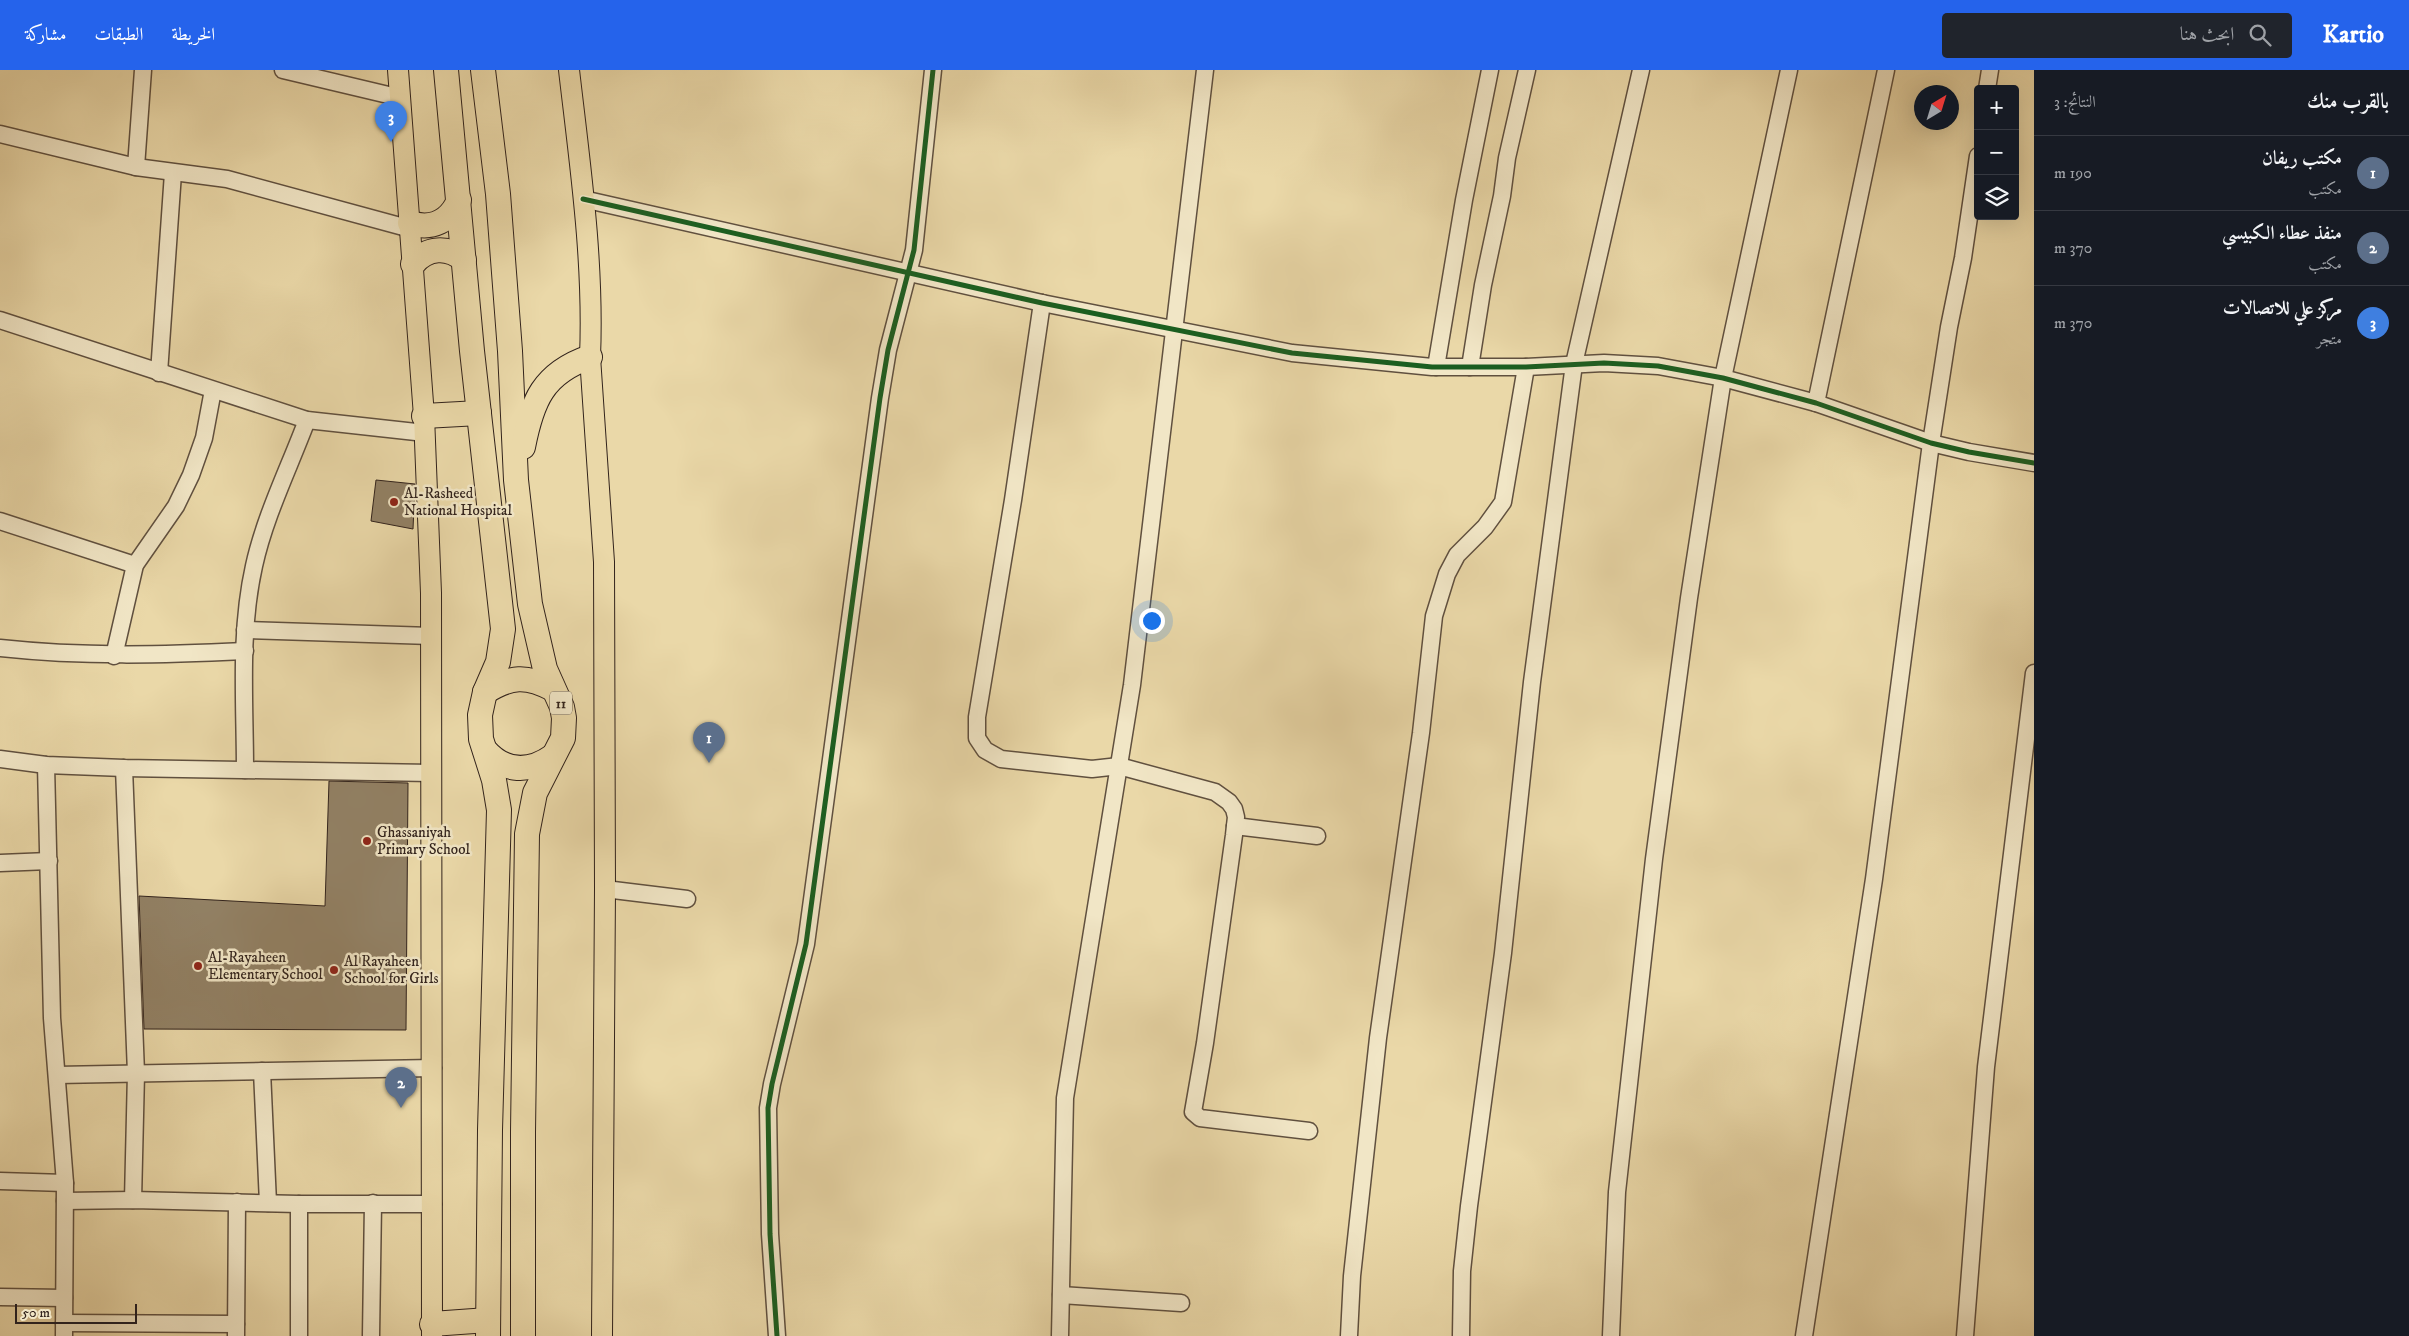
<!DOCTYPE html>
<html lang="ar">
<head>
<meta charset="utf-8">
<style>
  body { margin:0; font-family:"IM FELL DW Pica",Amiri,serif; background:#20242c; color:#f1f3f6; direction:rtl }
  .controls { position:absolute; right:15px; top:15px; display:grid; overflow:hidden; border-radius:5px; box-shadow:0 5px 20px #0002 }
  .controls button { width:45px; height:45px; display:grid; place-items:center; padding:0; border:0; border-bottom:1px solid #363941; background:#171b24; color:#f1f3f6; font:25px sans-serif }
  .compass { position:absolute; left:1914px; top:15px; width:45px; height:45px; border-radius:50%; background:#171b24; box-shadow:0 5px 20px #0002; rotate:38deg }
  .scale { position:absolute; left:15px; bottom:12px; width:122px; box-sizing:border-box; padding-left:5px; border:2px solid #32231c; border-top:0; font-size:14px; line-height:18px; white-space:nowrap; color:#32231c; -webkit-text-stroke:4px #f1e6c6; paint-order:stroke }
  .you { position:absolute; left:1151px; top:550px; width:18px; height:18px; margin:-12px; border:4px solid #fff; border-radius:50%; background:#1a73e8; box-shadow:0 0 0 8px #1a73e833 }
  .badge { display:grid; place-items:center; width:32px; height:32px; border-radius:50%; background:#2563eb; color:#fff; font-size:16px; font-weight:700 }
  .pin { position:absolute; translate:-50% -41px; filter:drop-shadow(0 1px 2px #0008) }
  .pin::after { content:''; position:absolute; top:26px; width:18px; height:15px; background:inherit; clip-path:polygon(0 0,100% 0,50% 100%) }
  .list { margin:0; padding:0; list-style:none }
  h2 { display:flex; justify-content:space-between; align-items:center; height:65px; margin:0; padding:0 20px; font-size:21px }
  h2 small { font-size:16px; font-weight:400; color:#9ea1a6 }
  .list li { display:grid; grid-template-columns:32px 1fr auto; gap:15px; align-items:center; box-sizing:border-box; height:75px; padding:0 20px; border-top:1px solid #363941 }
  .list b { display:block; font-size:19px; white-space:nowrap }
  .list p { margin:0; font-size:16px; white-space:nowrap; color:#9ea1a6 }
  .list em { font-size:16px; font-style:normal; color:#9ea1a6 }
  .icon { flex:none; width:28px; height:28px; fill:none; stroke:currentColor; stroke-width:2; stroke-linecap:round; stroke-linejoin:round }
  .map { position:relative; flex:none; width:2034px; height:1266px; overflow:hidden; direction:ltr }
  header { display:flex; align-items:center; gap:30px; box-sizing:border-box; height:70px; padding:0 25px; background:#2563eb; color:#fff }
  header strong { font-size:24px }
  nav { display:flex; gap:28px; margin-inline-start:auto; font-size:18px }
  .search { width:350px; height:45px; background:#20242c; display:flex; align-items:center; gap:12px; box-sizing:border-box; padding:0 18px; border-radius:5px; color:#9ea1a6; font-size:19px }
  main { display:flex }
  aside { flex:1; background:#171b24 }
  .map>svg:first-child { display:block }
  .building { fill:#928165; stroke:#32231c }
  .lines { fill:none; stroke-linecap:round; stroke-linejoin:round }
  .minor-casing { stroke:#60503f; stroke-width:19 }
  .major-casing { stroke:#32231c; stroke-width:22 }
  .highway-casing { stroke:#32231c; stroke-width:26 }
  .minor { stroke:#f1e6c6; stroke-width:16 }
  .major { stroke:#ead8a8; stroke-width:20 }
  .highway { stroke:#ead8a8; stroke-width:24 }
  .cycleway-casing { stroke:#f1e6c6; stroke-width:8 }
  .cycleway { stroke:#1b5e20; stroke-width:5 }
  .poi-dot { fill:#8f2418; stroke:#f1e6c6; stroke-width:2 }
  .labels { text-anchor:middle; stroke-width:5; stroke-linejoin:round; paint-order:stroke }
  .shield { fill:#f1e6c6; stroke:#6b5e4f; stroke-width:1 }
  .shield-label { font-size:14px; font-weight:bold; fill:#32231c }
  .poi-label { font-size:15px; fill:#32231c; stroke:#f1e6c6; text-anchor:start }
</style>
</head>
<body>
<header>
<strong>Kartio</strong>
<div class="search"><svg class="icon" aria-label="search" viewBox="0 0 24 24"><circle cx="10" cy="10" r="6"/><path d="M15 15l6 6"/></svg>ابحث هنا</div>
<nav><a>الخريطة</a><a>الطبقات</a><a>مشاركة</a></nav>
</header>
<main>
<aside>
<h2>بالقرب منك<small>النتائج: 3</small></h2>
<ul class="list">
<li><span class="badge" style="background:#5c6f8a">1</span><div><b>مكتب ريفان</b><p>مكتب</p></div><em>190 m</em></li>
<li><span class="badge" style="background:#5c6f8a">2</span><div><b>منفذ عطاء الكبيسي</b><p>مكتب</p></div><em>370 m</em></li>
<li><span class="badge" style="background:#3f7fe0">3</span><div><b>مركز علي للاتصالات</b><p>متجر</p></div><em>370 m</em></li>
</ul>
</aside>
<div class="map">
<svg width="2034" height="1266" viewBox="0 0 2034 1266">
  <rect width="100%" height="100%" fill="#ead8a8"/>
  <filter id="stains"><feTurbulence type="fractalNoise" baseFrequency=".004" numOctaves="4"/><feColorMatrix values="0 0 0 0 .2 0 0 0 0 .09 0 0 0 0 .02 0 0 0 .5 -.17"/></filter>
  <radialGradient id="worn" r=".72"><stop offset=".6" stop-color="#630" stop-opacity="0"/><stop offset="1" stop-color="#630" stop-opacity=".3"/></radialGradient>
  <g class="building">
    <polygon points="376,410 415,414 413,459 371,451"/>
    <polygon points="329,711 408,713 406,960 144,959 139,826 325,836"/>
  </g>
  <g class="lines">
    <g class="minor-casing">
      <g id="minor">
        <polyline points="283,0 401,28"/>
        <polyline points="1987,19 1990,0"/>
        <polyline points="0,64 136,97 227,109 411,159"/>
        <polyline points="136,97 143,0"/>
        <polyline points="583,129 1042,233 1292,283 1432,297 1526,297 1604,293 1658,296 1723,308 1816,333 1931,373 1969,382 2034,393"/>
        <polyline points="1042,233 1013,430 977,647 977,668 985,680 1001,689 1092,699 1119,696 1215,722 1229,732 1234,739 1236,747 1234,765 1205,973 1193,1042 1200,1048 1309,1061"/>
        <polyline points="0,250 307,350 425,363"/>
        <polyline points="1436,297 1464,130 1490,0"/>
        <polyline points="1470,297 1483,215 1502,126 1507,88 1527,0"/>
        <polyline points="159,303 173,103"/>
        <polyline points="1816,333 1886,0"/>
        <polyline points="0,451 135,495"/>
        <polyline points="245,560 431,566"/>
        <path d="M0,578C83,587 162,585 245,581"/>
        <polyline points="114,586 135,495 176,436 191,405 204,368 213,320"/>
        <polyline points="0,689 46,695 124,698 432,703"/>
        <polyline points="46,695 52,948 65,1113 64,1266"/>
        <polyline points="124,698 136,1003 133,1130"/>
        <path d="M245,700C245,632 239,563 254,496C265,446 289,398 307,350"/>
        <polyline points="1235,756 1317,766"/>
        <polyline points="0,793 49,791"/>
        <polyline points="605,819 687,829"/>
        <polyline points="262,1001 268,1133"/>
        <polyline points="57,1005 433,998"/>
        <polyline points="0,1111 65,1113"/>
        <polyline points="65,1131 133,1130 299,1134 433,1134"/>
        <polyline points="1061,1225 1181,1233"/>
        <polyline points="0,1227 64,1228"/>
        <polyline points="64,1253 236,1254"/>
        <polyline points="236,1266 237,1132"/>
        <polyline points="299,1266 299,1134"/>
        <polyline points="371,1266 373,1133"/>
        <polyline points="777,1266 770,1164 768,1038 772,1014 806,874 880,328 888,280 914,180 933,0"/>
        <polyline points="1060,1266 1065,1028 1132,615 1205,0"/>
        <polyline points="1349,1266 1352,1206 1378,968 1421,663 1434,546 1447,504 1457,485 1485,457 1503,432 1526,297"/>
        <polyline points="1461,1266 1462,1201 1469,1136 1503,883 1532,612 1574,294 1641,0"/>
        <polyline points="1611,1266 1617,1122 1654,789 1689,528 1723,308 1789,0"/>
        <polyline points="1804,1266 1874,809 1931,373 1949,257 1963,188 1978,86"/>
        <polyline points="1965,1266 1986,997 2034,603"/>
      </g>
    </g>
    <g class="major-casing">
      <g id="major">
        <polyline points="398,0 424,346 431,523 432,1266"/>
        <path d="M569,0C580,95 594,191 590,287L604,492L605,819L602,1266"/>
      </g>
    </g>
    <g class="highway-casing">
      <g id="highway">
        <polyline points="446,0 472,281 503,559 498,592 485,622 480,645 481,669 494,710 499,740 490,1060 488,1266"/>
        <polyline points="483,0 498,124 510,281 516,410 530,534 545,599 562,637 564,648 563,668 535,723 527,764 523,1062 523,1266"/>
        <path d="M410,153C432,160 450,151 459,130"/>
        <path d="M413,194C427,177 448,176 464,190"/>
        <polyline points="424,346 479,343"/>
        <path d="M523,377C532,331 543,303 590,287"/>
        <path d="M485,622C511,606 526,605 553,619"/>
        <path d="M485,680C505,703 529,703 553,686"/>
        <polyline points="432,1254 488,1250"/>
      </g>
    </g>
    <use href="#minor" class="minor"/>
    <use href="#major" class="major"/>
    <use href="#highway" class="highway"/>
    <g class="cycleway-casing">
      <g id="cycleway">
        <polyline points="583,129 1042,233 1292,283 1432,297 1526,297 1604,293 1658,296 1723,308 1816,333 1931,373 1969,382 2034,393"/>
        <polyline points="777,1266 770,1164 768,1038 772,1014 806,874 880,328 888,280 914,180 933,0"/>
      </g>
    </g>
    <use href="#cycleway" class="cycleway"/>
  </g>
  <g class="poi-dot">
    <circle cx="394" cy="432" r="5"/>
    <circle cx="367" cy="771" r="5"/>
    <circle cx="198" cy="896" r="5"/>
    <circle cx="334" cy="900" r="5"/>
  </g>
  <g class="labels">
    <rect class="shield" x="550" y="621.5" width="22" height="23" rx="4"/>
    <g class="shield-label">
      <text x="561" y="638">11</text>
    </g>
    <g class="poi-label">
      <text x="404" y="428">Al-Rasheed<tspan x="404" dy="17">National Hospital</tspan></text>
      <text x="377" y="767">Ghassaniyah<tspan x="377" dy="17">Primary School</tspan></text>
      <text x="208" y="892">Al-Rayaheen<tspan x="208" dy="17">Elementary School</tspan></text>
      <text x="344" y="896">Al Rayaheen<tspan x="344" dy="17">School for Girls</tspan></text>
    </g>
  </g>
  <rect width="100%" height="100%" filter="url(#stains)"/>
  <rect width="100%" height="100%" fill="url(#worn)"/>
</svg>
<div class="controls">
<button>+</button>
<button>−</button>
<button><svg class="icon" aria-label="layers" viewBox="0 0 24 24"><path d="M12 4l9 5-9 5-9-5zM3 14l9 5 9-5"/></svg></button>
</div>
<svg class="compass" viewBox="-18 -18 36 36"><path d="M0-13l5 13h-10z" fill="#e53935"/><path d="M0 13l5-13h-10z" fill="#9ea1a6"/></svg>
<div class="scale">50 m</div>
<div class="you"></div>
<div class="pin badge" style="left:709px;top:693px;background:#5c6f8a">1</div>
<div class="pin badge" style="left:401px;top:1038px;background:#5c6f8a">2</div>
<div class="pin badge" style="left:391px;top:72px;background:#3f7fe0">3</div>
</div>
</main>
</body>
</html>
